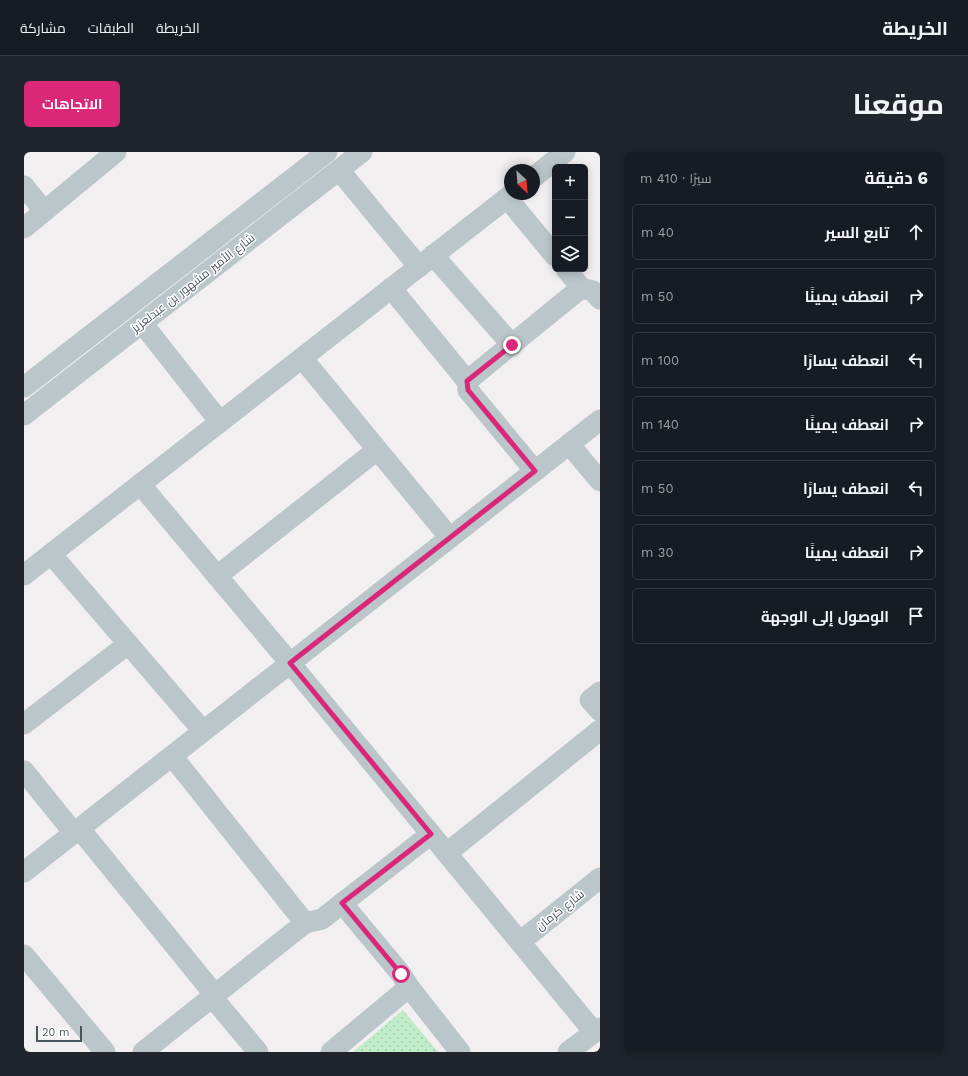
<!DOCTYPE html>
<html lang="ar">
<head>
<meta charset="utf-8">
<style>
  body { margin:0; font-family:"Work Sans",Cairo,sans-serif; background:#20242c; color:#f1f3f6; direction:rtl }
  .controls { position:absolute; right:12px; top:12px; display:grid; overflow:hidden; border-radius:6px; box-shadow:0 2px 10px #0003 }
  .controls button { width:36px; height:36px; display:grid; place-items:center; padding:0; border:0; border-bottom:1px solid #363941; background:#171b24; color:#f1f3f6; font:20px sans-serif }
  .compass { position:absolute; left:480px; top:12px; width:36px; height:36px; border-radius:50%; background:#171b24; box-shadow:0 2px 10px #0003; rotate:154deg }
  .scale { position:absolute; left:12px; bottom:10px; width:46px; box-sizing:border-box; padding-left:4px; border:2px solid #48555b; border-top:0; font-size:11px; line-height:14px; white-space:nowrap; color:#48555b; -webkit-text-stroke:3px #fff; paint-order:stroke }
  .stop { position:absolute; width:12px; height:12px; margin:-9px; border:3px solid #db2777; border-radius:50%; background:#fff }
  .stop.end { background:#db2777; border-color:#fff; box-shadow:0 1px 4px #0008 }
  .list { margin:0; padding:0; list-style:none }
  h2 { display:flex; justify-content:space-between; align-items:center; height:52px; margin:0; padding:0 16px; font-size:17px }
  h2 small { font-size:13px; font-weight:400; color:#9ea1a6 }
  .list li { display:grid; grid-template-columns:26px 1fr auto; gap:12px; align-items:center; box-sizing:border-box; height:56px; margin:0 8px 8px; padding:0 8px; border:1px solid #363941; border-radius:6px }
  .list b { display:block; font-size:15px; white-space:nowrap }
  .list em { font-size:13px; font-style:normal; color:#9ea1a6 }
  .icon { flex:none; width:22px; height:22px; fill:none; stroke:currentColor; stroke-width:2; stroke-linecap:round; stroke-linejoin:round }
  .map { position:relative; flex:none; width:576px; height:900px; overflow:hidden; direction:ltr; border-radius:6px }
  header { display:flex; align-items:center; gap:24px; box-sizing:border-box; height:56px; padding:0 20px; background:#171b24; border-bottom:1px solid #363941 }
  header strong { font-size:19px }
  nav { display:flex; gap:22px; margin-inline-start:auto; font-size:14px }
  .intro { display:flex; align-items:center; justify-content:space-between; box-sizing:border-box; height:96px; padding:0 24px }
  h1 { margin:0; font-size:28px }
  .button { padding:10px 18px; border-radius:6px; background:#db2777; color:#fff; font-size:14px; font-weight:700 }
  main { display:flex; gap:24px; padding:0 24px }
  aside { flex:1; background:#171b24; border-radius:6px; box-shadow:0 2px 10px #0003 }
  .map>svg:first-child { display:block }
  .park { fill:url(#park-dots) }
  .lines { fill:none; stroke-linecap:round; stroke-linejoin:round }
  .minor { stroke:#bbc6cb; stroke-width:21 }
  .route { stroke:#db2777; stroke-width:5 }
  .labels { text-anchor:middle; stroke-width:3; stroke-linejoin:round; paint-order:stroke }
  .street-label { font-size:12px; fill:#48555b; stroke:#fff }
</style>
</head>
<body>
<header>
<strong>الخريطة</strong>
<nav><a>الخريطة</a><a>الطبقات</a><a>مشاركة</a></nav>
</header>
<div class="intro"><h1>موقعنا</h1><a class="button">الاتجاهات</a></div>
<main>
<aside>
<h2>6 دقيقة<small>سيرًا · 410 m</small></h2>
<ul class="list">
<li><svg class="icon" aria-label="ahead" viewBox="0 0 24 24"><path d="M12 20V5M6 11l6-6 6 6"/></svg><div><b>تابع السير</b></div><em>40 m</em></li>
<li><svg class="icon" aria-label="right" viewBox="0 0 24 24"><path d="M7 20v-9h11M14 6l5 5-5 5"/></svg><div><b>انعطف يمينًا</b></div><em>50 m</em></li>
<li><svg class="icon" aria-label="left" viewBox="0 0 24 24"><path d="M17 20v-9H6M10 6l-5 5 5 5"/></svg><div><b>انعطف يسارًا</b></div><em>100 m</em></li>
<li><svg class="icon" aria-label="right" viewBox="0 0 24 24"><path d="M7 20v-9h11M14 6l5 5-5 5"/></svg><div><b>انعطف يمينًا</b></div><em>140 m</em></li>
<li><svg class="icon" aria-label="left" viewBox="0 0 24 24"><path d="M17 20v-9H6M10 6l-5 5 5 5"/></svg><div><b>انعطف يسارًا</b></div><em>50 m</em></li>
<li><svg class="icon" aria-label="right" viewBox="0 0 24 24"><path d="M7 20v-9h11M14 6l5 5-5 5"/></svg><div><b>انعطف يمينًا</b></div><em>30 m</em></li>
<li><svg class="icon" aria-label="arrive" viewBox="0 0 24 24"><path d="M6 21V4h12l-3 4 3 4H6"/></svg><div><b>الوصول إلى الوجهة</b></div></li>
</ul>
</aside>
<div class="map">
<svg width="576" height="900" viewBox="0 0 576 900">
  <defs>
    <pattern id="park-dots" width="8" height="8" patternUnits="userSpaceOnUse"><rect width="8" height="8" fill="#bfecc9"/><path d="M2 2h.1M6 6h.1" fill="none" stroke="#a6ccaf" stroke-width="1.8" stroke-linecap="round"/></pattern>
  </defs>
  <rect width="100%" height="100%" fill="#f1efef"/>
  <polygon class="park" points="379,858 414,900 329,900"/>
  <g class="lines">
    <g class="minor">
      <polyline points="315,18 395,115"/>
      <polyline points="510,25 541,0"/>
      <polyline points="0,34 20,59"/>
      <polyline points="483,46 531,104"/>
      <polyline points="0,76 92,0"/>
      <polyline points="409,103 488,193"/>
      <polyline points="367,136 443,229 557,136 542,117"/>
      <polyline points="557,136 569,139 576,147"/>
      <polyline points="118,171 196,270"/>
      <polyline points="278,206 426,386"/>
      <polyline points="443,229 444,238 511,319"/>
      <polyline points="0,235 303,0"/>
      <polyline points="0,263 338,0"/>
      <polyline points="545,292 576,329"/>
      <polyline points="116,332 266,511 570,880"/>
      <polyline points="27,402 179,579"/>
      <polyline points="0,423 488,42"/>
      <polyline points="193,424 353,298"/>
      <polyline points="576,540 566,548 576,559"/>
      <polyline points="0,572 104,492"/>
      <polyline points="0,619 50,681"/>
      <polyline points="55,676 191,843"/>
      <polyline points="423,701 576,578"/>
      <polyline points="0,720 576,268"/>
      <polyline points="318,751 377,822 385,835"/>
      <polyline points="281,771 298,767 407,682"/>
      <polyline points="496,790 576,726"/>
      <polyline points="0,803 81,900"/>
      <polyline points="188,845 234,900"/>
      <polyline points="119,900 281,771 148,604"/>
      <polyline points="307,900 385,835 436,900"/>
      <polyline points="544,900 576,876"/>
    </g>
  </g>
  <g class="lines">
    <polyline class="route" points="377,822 318,751 407,682 266,511 511,319 444,238 443,229 488,193"/>
  </g>
  <g class="labels">
    <g class="street-label">
      <text transform="translate(169 131) rotate(-38)" y="4">شارع الأمير مشهور بن عبدلعزيز</text>
      <text transform="translate(536 758) rotate(-38)" y="4">شارع كرمان</text>
    </g>
  </g>
</svg>
<div class="controls">
<button>+</button>
<button>−</button>
<button><svg class="icon" aria-label="layers" viewBox="0 0 24 24"><path d="M12 4l9 5-9 5-9-5zM3 14l9 5 9-5"/></svg></button>
</div>
<svg class="compass" viewBox="-18 -18 36 36"><path d="M0-13l5 13h-10z" fill="#e53935"/><path d="M0 13l5-13h-10z" fill="#9ea1a6"/></svg>
<div class="scale">20 m</div>
<div class="stop" style="left:377px;top:822px"></div>
<div class="stop end" style="left:488px;top:193px"></div>
</div>
</main>
</body>
</html>
